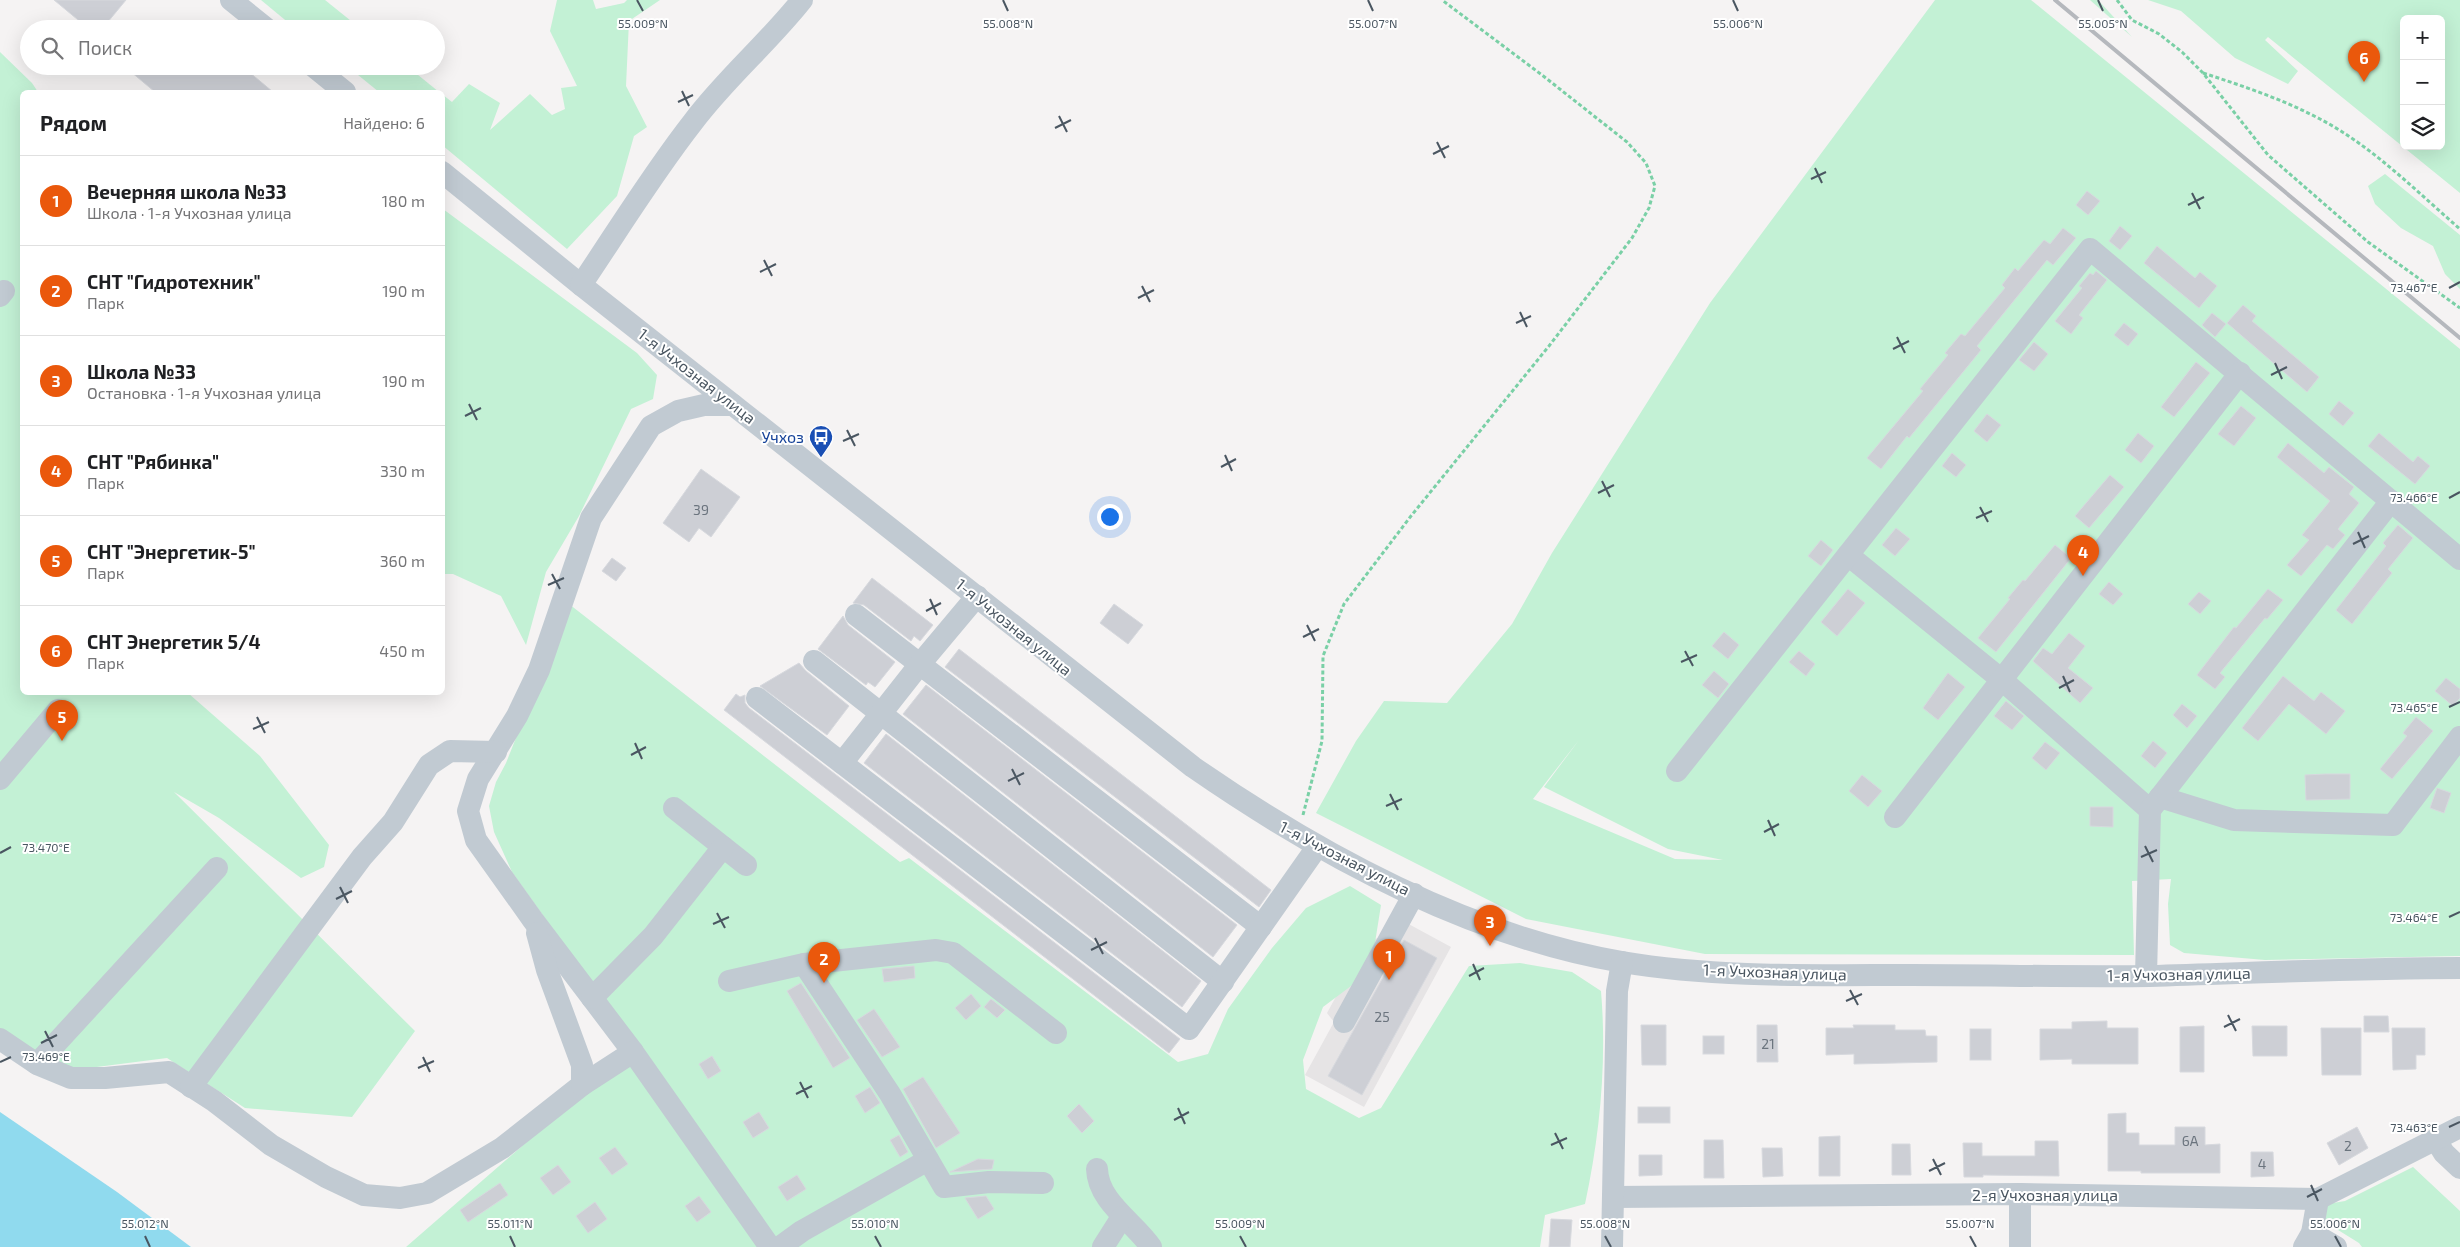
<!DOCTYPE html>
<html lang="ru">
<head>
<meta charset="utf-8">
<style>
  body { margin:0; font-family:"Exo 2",sans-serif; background:#f6f6f6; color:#202124 }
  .controls { position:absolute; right:15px; top:15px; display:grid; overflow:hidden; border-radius:8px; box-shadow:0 5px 20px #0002 }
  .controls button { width:45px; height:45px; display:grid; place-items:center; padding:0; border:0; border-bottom:1px solid #e0e0e0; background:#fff; color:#202124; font:25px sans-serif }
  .you { position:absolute; left:1109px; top:516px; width:18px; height:18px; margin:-12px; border:4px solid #fff; border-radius:50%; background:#1a73e8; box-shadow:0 0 0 8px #1a73e833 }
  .badge { display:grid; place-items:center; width:32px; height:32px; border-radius:50%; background:#ea580c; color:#fff; font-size:16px; font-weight:700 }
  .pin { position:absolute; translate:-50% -41px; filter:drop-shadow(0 1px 2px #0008) }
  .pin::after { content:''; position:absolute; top:26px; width:18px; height:15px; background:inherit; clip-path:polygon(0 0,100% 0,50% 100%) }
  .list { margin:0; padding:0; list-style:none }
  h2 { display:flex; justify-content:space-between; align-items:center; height:65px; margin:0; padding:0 20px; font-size:21px }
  h2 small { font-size:16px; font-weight:400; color:#757577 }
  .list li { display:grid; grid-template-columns:32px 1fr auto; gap:15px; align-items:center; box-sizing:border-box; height:90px; padding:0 20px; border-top:1px solid #e0e0e0 }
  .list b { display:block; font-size:19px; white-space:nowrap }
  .list p { margin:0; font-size:16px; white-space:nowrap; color:#757577 }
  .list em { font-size:16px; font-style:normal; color:#757577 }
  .icon { flex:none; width:28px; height:28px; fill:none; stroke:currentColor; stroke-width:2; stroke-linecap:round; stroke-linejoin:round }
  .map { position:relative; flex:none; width:2460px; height:1247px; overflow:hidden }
  .search { position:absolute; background:#fff; box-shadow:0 5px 20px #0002; left:20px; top:20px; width:425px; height:55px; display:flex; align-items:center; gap:12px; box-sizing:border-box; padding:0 18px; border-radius:28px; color:#757577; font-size:19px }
  .panel { position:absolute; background:#fff; box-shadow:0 5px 20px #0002; left:20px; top:90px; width:425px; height:605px; border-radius:8px }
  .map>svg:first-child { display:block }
  .education { fill:#e6e4e5 }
  .green { fill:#c3f1d5; fill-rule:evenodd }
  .water { fill:#90daee }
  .building { fill:#cdcfd5; stroke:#d7d9de }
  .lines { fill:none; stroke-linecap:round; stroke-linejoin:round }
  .path { stroke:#7ad0a6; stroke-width:3; stroke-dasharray:4 2.5; stroke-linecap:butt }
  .minor { stroke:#c1cad2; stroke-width:22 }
  .rail { stroke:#b5b8bd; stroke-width:4 }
  .ticks { fill:none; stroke:#4a5661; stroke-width:2 }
  .labels { text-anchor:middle; stroke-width:4; stroke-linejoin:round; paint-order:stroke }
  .number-label { font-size:14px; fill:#6b747e }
  .street-label { font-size:16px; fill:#4a5661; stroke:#fff }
  .transit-label { font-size:16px; fill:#164399; stroke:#fff; text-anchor:end }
  .ticks-label { font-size:12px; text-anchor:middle; fill:#4a5661; stroke:#fff; stroke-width:4; stroke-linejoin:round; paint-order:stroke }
</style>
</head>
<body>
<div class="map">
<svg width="2460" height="1247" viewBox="0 0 2460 1247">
  <rect width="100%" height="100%" fill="#f5f3f3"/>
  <polygon class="education" points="1392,915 1451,947 1364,1107 1305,1075 1334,1022 1327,1013 1367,940 1380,938"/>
  <g class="green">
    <polygon points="261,0 325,0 361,29 296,29"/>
    <polygon points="557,0 593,0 596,9 624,3 627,0 660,0 629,21 626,86 647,127 634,136 617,196 567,249 442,145 443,95 452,102 469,84 500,103 490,130 530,94 552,115 565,109 561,88 577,86 550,31"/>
    <path d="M1935,0H2031L2460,349V956L2265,960L2184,953L2170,945L2168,904L2171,879L2132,881L2134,955L1705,954L1526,919L1316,813L1356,741L1384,701L1447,703L1512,624L1552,553L1710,303ZM1579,740L1544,787L1668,849L1723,860L1675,859L1533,799Z"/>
    <polygon points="2090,0 2098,0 2132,37"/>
    <path d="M2148,0H2460V193L2268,37L2265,40L2298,71L2288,84L2235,58L2181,11ZM2404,19H2441V146H2404Z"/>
    <polygon points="0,52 32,83 38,92 22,92 22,692 188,693 260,756 329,845 324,867 301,878 219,818 174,792 415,1031 352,1117 245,1108 167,1058 81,1069 55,1065 0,1029"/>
    <polygon points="347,66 407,66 439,92 379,92"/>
    <polygon points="2385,174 2460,235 2460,289 2445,274 2433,246 2401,228 2375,204 2368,186"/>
    <polygon points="443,209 637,353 657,375 653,399 631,409 579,516 546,572 526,645 501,596 453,574 443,574"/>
    <path d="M569,604L900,862L909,858L1178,1062L1208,1054L1228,1009L1272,948L1306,908L1350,886L1381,905L1374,949L1355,983L1323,1007L1303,1060L1306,1089L1359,1118L1381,1108L1469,966L1520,963L1572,972L1601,991C1607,1062 1600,1135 1585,1204L1545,1215L1540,1247H406L574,1101L639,1050L512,872L494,832L489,806L496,782L506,763Z"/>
    <polygon points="2413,1167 2460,1211 2460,1247 2362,1247 2359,1243 2322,1220 2327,1204 2345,1201"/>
  </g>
  <polygon class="water" points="0,1112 117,1192 191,1247 0,1247"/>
  <g class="building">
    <polygon points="54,0 126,0 102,29 89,29"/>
    <polygon points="124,66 242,66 273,92 155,92"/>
    <polygon points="2087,191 2100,201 2088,215 2076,205"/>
    <polygon points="2120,226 2132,236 2120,250 2109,241"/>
    <polygon points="2063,228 2076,238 2053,265 2047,260 1977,346 1981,350 1909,438 1907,436 1881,469 1867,458 1923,391 1920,389 1948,355 1945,353 1961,334 1965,336 2005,288 2002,285 2015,268 2018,271 2044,240 2050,244"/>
    <polygon points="2157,246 2195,278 2200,272 2217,286 2199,308 2144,263"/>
    <polygon points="2096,271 2107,280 2079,315 2083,318 2071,334 2055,321 2082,288 2079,286 2090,273 2093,275"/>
    <polygon points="2243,305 2256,316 2252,321 2319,377 2307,392 2227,323"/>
    <polygon points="2212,313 2226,324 2215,337 2202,325"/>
    <polygon points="2124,323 2138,334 2128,346 2114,335"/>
    <polygon points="2034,342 2048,354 2034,371 2019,360"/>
    <polygon points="2196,362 2210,373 2174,417 2161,407"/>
    <polygon points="2339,401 2354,413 2343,426 2329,414"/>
    <polygon points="2241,406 2256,418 2234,446 2218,434"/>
    <polygon points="1987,414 2001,425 1987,442 1974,431"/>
    <polygon points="2138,433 2154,446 2141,463 2125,450"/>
    <polygon points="2379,433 2413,462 2418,456 2430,466 2415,484 2368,446"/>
    <polygon points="2288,443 2324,473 2329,467 2354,487 2349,494 2359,503 2338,529 2345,535 2333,549 2327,545 2301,576 2287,565 2309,540 2302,535 2330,501 2277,457"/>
    <polygon points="1952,453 1966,465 1956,477 1942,466"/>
    <polygon points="701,469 740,497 711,537 699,528 689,542 663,523"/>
    <polygon points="2110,475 2124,487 2089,528 2075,516"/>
    <polygon points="2398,525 2413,538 2388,569 2392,573 2352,624 2336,610 2386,546 2383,543"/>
    <polygon points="1896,528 1910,539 1895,556 1882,545"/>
    <polygon points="1821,540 1833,550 1821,566 1808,556"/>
    <polygon points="2055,545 2071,558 1996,652 1978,638 2010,599 2008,598 2023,580 2025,581"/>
    <polygon points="612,558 626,568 616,581 602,571"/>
    <polygon points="872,578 933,625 920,641 914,636 911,641 864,605 853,603"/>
    <polygon points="2109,582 2123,594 2113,605 2099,594"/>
    <polygon points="1848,589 1865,603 1837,636 1821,622"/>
    <polygon points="2268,589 2283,600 2267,619 2265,618 2220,673 2225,677 2215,689 2197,675 2234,627 2236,628"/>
    <polygon points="2199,592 2211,601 2200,614 2188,604"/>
    <polygon points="1114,604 1143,625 1128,644 1100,623"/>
    <polygon points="843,616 848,625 895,662 875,687 868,682 866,685 818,649"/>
    <polygon points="1724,632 1739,645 1728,659 1712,646"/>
    <polygon points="2069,633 2085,646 2068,668 2093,688 2080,703 2033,661 2043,648 2052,654"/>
    <polygon points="959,649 1271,890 1259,907 945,667"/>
    <polygon points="1799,651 1815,664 1806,676 1789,662"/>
    <polygon points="799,663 806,671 849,706 827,735 760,686"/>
    <polygon points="1714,671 1729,684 1718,698 1702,685"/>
    <polygon points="1948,673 1965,687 1938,720 1923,708"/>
    <polygon points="2283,676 2314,701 2321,692 2345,711 2326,734 2289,704 2258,741 2242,728"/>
    <polygon points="2446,678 2460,689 2460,698 2453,706 2435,691"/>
    <polygon points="926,685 1237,925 1213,957 903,714"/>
    <polygon points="736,694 740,697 745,695 745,703 749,708 1180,1039 1169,1053 724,710"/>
    <polygon points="2006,701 2024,716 2012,730 1994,716"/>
    <polygon points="2182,704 2197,716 2187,728 2173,715"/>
    <polygon points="2416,717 2433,731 2392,779 2380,769 2407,736 2403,733"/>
    <polygon points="886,734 1201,981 1182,1007 864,763"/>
    <polygon points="2153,741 2167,753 2155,768 2141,756"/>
    <polygon points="2045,742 2060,753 2046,770 2032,758"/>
    <polygon points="2326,774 2350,774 2350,799 2306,800 2305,775"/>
    <polygon points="1862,775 1882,791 1868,807 1849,791"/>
    <polygon points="2437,788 2451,793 2444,813 2430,808"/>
    <polygon points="2090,807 2113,807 2113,827 2090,826"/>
    <polygon points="1404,940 1437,958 1362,1095 1328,1076"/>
    <polygon points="914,966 915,978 884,982 882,969"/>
    <polygon points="801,983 850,1058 833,1068 787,991"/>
    <polygon points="971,994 981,1006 966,1020 955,1008"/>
    <polygon points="991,999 1005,1010 997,1018 984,1007"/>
    <polygon points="874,1009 900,1047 882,1057 857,1020"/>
    <polygon points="2364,1016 2388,1016 2389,1032 2364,1032"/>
    <polygon points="2107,1021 2107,1028 2138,1028 2138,1064 2072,1064 2072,1059 2040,1060 2040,1029 2072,1029 2072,1022"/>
    <polygon points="1641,1025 1666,1025 1666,1065 1642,1065"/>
    <polygon points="1757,1025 1777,1025 1778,1062 1757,1062"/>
    <polygon points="1853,1025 1895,1025 1895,1030 1925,1030 1926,1036 1937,1036 1937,1062 1854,1064 1854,1054 1826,1055 1826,1028 1854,1028"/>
    <polygon points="2204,1026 2204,1072 2180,1072 2180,1027"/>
    <polygon points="2252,1026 2287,1026 2287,1056 2253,1056"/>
    <polygon points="2321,1028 2361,1028 2361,1075 2322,1075"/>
    <polygon points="2392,1028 2425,1028 2425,1055 2416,1055 2416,1069 2393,1070"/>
    <rect x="1970" y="1029" width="21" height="31"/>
    <rect x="1703" y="1036" width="21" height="18"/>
    <polygon points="712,1056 721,1071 708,1079 699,1064"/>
    <polygon points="923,1077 960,1133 936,1148 903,1089"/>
    <polygon points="870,1087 880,1103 865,1113 855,1096"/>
    <polygon points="1079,1104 1094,1121 1082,1133 1067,1116"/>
    <rect x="1638" y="1107" width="32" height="16"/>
    <polygon points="759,1112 769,1128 753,1138 743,1122"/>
    <polygon points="2126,1113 2126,1133 2139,1133 2139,1145 2175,1145 2175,1127 2205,1127 2205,1145 2220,1144 2220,1173 2141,1173 2141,1171 2108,1171 2108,1114"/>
    <polygon points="2357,1127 2368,1148 2339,1165 2327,1143"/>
    <polygon points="899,1135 908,1152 900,1157 890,1140"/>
    <polygon points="1840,1136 1840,1176 1819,1176 1819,1137"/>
    <polygon points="1704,1140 1723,1140 1724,1178 1704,1178"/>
    <polygon points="2035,1141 2058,1141 2059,1176 1983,1175 1983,1177 1964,1177 1963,1143 1982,1143 1982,1156 2035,1156"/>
    <polygon points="1892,1144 1910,1144 1911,1175 1892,1175"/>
    <polygon points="615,1147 628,1164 612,1175 599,1158"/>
    <polygon points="1762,1148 1782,1148 1783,1176 1763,1177"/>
    <polygon points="2251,1152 2273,1152 2274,1176 2251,1177"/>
    <polygon points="1639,1155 1662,1155 1662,1175 1639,1176"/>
    <polygon points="978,1159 994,1160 992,1169 950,1172"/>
    <polygon points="558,1165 571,1182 553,1195 540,1178"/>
    <polygon points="797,1175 806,1189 787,1201 778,1187"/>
    <polygon points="500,1183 508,1195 468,1222 460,1210"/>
    <polygon points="699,1196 711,1212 697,1222 685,1206"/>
    <polygon points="986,1196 994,1209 978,1219 965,1198"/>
    <polygon points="595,1202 607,1219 588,1233 576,1216"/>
    <polygon points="1551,1219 1572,1220 1570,1247 1549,1247"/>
  </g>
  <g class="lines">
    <g class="path">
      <polyline points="2117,0 2132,20 2159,34 2182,52 2203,73 2268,155 2368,242 2460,308"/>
      <path d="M2203,73C2243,86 2282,99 2320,119C2372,146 2416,191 2460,229"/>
      <polyline points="1303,815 1322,741 1323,656 1344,604 1411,516 1549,346 1632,238 1649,208 1655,186 1646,163 1627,142 1542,75 1442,0"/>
    </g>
    <g class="minor">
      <polyline points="231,0 267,29"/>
      <polyline points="313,66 345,92"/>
      <path d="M442,172L581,285L1193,767C1320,855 1469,936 1622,962C1717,978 1816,975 1912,975C1991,975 2071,977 2150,976C2253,973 2357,968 2460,968"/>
      <path d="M581,285C618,230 653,173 693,122C726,78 768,43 802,0"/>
      <polyline points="0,296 4,291"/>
      <polyline points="733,405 704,405 678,411 651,426 591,518 539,670 517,716 478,779 468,811 476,840 533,920 633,1052 770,1247"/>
      <polyline points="1848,555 2002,680 2150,810"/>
      <polyline points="856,615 1261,927"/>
      <polyline points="814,661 1223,982"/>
      <polyline points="757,698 1189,1029 1317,847"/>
      <polyline points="842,763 920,664 977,596"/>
      <polyline points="1677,771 2090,249 2460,559"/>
      <polyline points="0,779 58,710"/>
      <polyline points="2160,797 2234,820 2393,825 2460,737"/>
      <polyline points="674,808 746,865"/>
      <polyline points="1895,817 2240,373"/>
      <polyline points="804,964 890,1094 944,1187 989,1182 1043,1183"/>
      <polyline points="2146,976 2150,810 2391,501"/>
      <polyline points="729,981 804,964 936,950 953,953 1056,1033"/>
      <polyline points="592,998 653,936 723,847"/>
      <polyline points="1344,1022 1414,894"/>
      <polyline points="0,1039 37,1064 71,1078 105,1078 169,1072 214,1101 271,1145 326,1177 364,1195 400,1198 427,1193 502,1148 582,1085 582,1065 547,970 537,933"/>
      <polyline points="37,1064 217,868"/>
      <polyline points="582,1085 633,1052"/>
      <polyline points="191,1087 362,857 393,822 429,765 450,751 496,752"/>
      <polyline points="2436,1140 2444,1153 2460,1168"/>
      <path d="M1097,1169C1098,1202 1134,1222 1151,1247"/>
      <polyline points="2020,1194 2020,1247"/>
      <polyline points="1613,1197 2020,1194 2318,1199 2460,1127"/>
      <polyline points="2312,1233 2336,1247"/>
      <polyline points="780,1247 802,1231 928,1160"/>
      <polyline points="1103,1247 1122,1217"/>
      <polyline points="1612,1247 1617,991 1622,962"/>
      <polyline points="2304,1247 2312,1233 2318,1199"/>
    </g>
    <polyline class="rail" points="2055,0 2460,338"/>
  </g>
  <path class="ticks" d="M637,0L643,11M1003,0L1008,11M1368,0L1373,11M1733,0L1738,11M2098,0L2103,11M682,91L689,106M678,102L693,95M1059,116L1067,132M1055,128L1071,120M1437,142L1445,158M1433,154L1449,146M1815,168L1822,183M1811,179L1826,172M2192,193L2200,209M2188,205L2204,197M764,260L772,276M760,272L776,264M1142,286L1150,302M2449,288L2460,282M1138,298L1154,290M1520,312L1527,327M1516,323L1531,316M1897,337L1905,353M1893,349L1909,341M2275,363L2282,379M2271,375L2287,367M469,404L477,420M465,416L481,408M847,430L855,446M843,441L859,434M1225,455L1232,471M1221,467L1236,459M1602,481L1610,497M1598,493L1614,485M2449,498L2460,492M1980,507L1988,522M1976,518L1992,511M2358,532L2365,548M2353,544L2369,536M552,574L560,589M548,585L564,578M930,599L937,615M926,611L941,603M1307,625L1315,641M1303,637L1319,629M1685,651L1693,666M1681,662L1697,655M2063,676L2070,692M2059,688L2074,680M2449,707L2460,702M257,717L265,733M253,729L269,722M635,743L642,759M631,755L646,747M1012,769L1020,785M1008,781L1024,773M1390,794L1398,810M1386,806L1402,799M1768,820L1775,836M1764,832L1779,824M2145,846L2153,862M0,853L11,847M2141,857L2157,850M340,887L348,903M336,899L352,891M717,913L725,928M2449,917L2460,912M713,924L729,917M1095,938L1103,954M1091,950L1107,942M1473,964L1480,980M1469,976L1484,968M1850,990L1858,1005M1846,1001L1862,994M2228,1015L2236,1031M2224,1027L2240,1019M45,1031L53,1047M41,1043L57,1035M423,1057L430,1072M0,1062L11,1057M418,1068L434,1061M800,1082L808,1098M796,1094L812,1086M1178,1108L1185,1124M1174,1120L1189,1112M2449,1127L2460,1122M1555,1133L1563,1149M1551,1145L1567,1138M1933,1159L1941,1175M1929,1171L1945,1163M2311,1185L2318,1201M2307,1197L2322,1189M145,1236L150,1247M510,1236L515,1247M875,1236L881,1247M1240,1236L1246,1247M1605,1236L1611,1247M1970,1236L1976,1247M2335,1236L2341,1247"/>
  <defs>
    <g id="bus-pin" transform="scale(1.25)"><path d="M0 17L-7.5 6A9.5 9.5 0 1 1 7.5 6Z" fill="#1a4fb4" stroke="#fff"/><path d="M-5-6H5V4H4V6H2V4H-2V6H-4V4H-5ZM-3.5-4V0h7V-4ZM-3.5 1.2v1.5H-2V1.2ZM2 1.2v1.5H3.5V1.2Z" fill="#fff"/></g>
  </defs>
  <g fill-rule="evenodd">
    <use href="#bus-pin" x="821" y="437"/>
  </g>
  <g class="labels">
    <g class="number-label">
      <text x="701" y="515">39</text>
      <text x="1382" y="1022">25</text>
      <text x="1768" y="1049">21</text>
      <text x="2190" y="1146">6А</text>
      <text x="2348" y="1151">2</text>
      <text x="2262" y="1169">4</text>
    </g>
    <g class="street-label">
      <text transform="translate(697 376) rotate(38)" y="6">1-я Учхозная улица</text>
      <text transform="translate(1014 627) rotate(39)" y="6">1-я Учхозная улица</text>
      <text transform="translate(1345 858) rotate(27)" y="6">1-я Учхозная улица</text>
      <text transform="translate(1775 972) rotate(2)" y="6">1-я Учхозная улица</text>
      <text transform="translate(2179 974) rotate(-1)" y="6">1-я Учхозная улица</text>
      <text x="2045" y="1201">2-я Учхозная улица</text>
    </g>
    <g class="transit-label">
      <text x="804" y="443">Учхоз</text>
    </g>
  </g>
  <g class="ticks-label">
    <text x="1008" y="28">55.008°N</text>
    <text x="2103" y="28">55.005°N</text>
    <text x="643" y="28">55.009°N</text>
    <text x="1373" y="28">55.007°N</text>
    <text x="1738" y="28">55.006°N</text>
    <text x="2414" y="292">73.467°E</text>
    <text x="2414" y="502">73.466°E</text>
    <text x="2414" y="712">73.465°E</text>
    <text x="46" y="852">73.470°E</text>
    <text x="2414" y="922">73.464°E</text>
    <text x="46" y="1061">73.469°E</text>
    <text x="2414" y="1132">73.463°E</text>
    <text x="145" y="1228">55.012°N</text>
    <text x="510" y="1228">55.011°N</text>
    <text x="875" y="1228">55.010°N</text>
    <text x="1240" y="1228">55.009°N</text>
    <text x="1605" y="1228">55.008°N</text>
    <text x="1970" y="1228">55.007°N</text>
    <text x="2335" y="1228">55.006°N</text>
  </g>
</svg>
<div class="controls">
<button>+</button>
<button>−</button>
<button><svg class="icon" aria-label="layers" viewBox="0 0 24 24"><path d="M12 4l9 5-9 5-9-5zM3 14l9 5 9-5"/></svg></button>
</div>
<div class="you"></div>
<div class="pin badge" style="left:1389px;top:980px">1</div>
<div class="pin badge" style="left:824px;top:983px">2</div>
<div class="pin badge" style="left:1490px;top:946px">3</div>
<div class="pin badge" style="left:2083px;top:576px">4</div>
<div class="pin badge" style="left:62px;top:741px">5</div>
<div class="pin badge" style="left:2364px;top:82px">6</div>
<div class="search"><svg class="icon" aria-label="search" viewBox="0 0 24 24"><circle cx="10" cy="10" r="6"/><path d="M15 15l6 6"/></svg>Поиск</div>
<section class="panel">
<h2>Рядом<small>Найдено: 6</small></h2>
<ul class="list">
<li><span class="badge">1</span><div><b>Вечерняя школа №33</b><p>Школа · 1-я Учхозная улица</p></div><em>180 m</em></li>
<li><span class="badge">2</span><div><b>СНТ &quot;Гидротехник&quot;</b><p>Парк</p></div><em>190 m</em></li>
<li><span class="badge">3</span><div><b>Школа №33</b><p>Остановка · 1-я Учхозная улица</p></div><em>190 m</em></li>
<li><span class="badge">4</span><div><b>СНТ &quot;Рябинка&quot;</b><p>Парк</p></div><em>330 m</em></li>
<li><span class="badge">5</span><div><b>СНТ &quot;Энергетик-5&quot;</b><p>Парк</p></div><em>360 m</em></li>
<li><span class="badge">6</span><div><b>СНТ Энергетик 5/4</b><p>Парк</p></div><em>450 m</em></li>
</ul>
</section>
</div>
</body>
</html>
